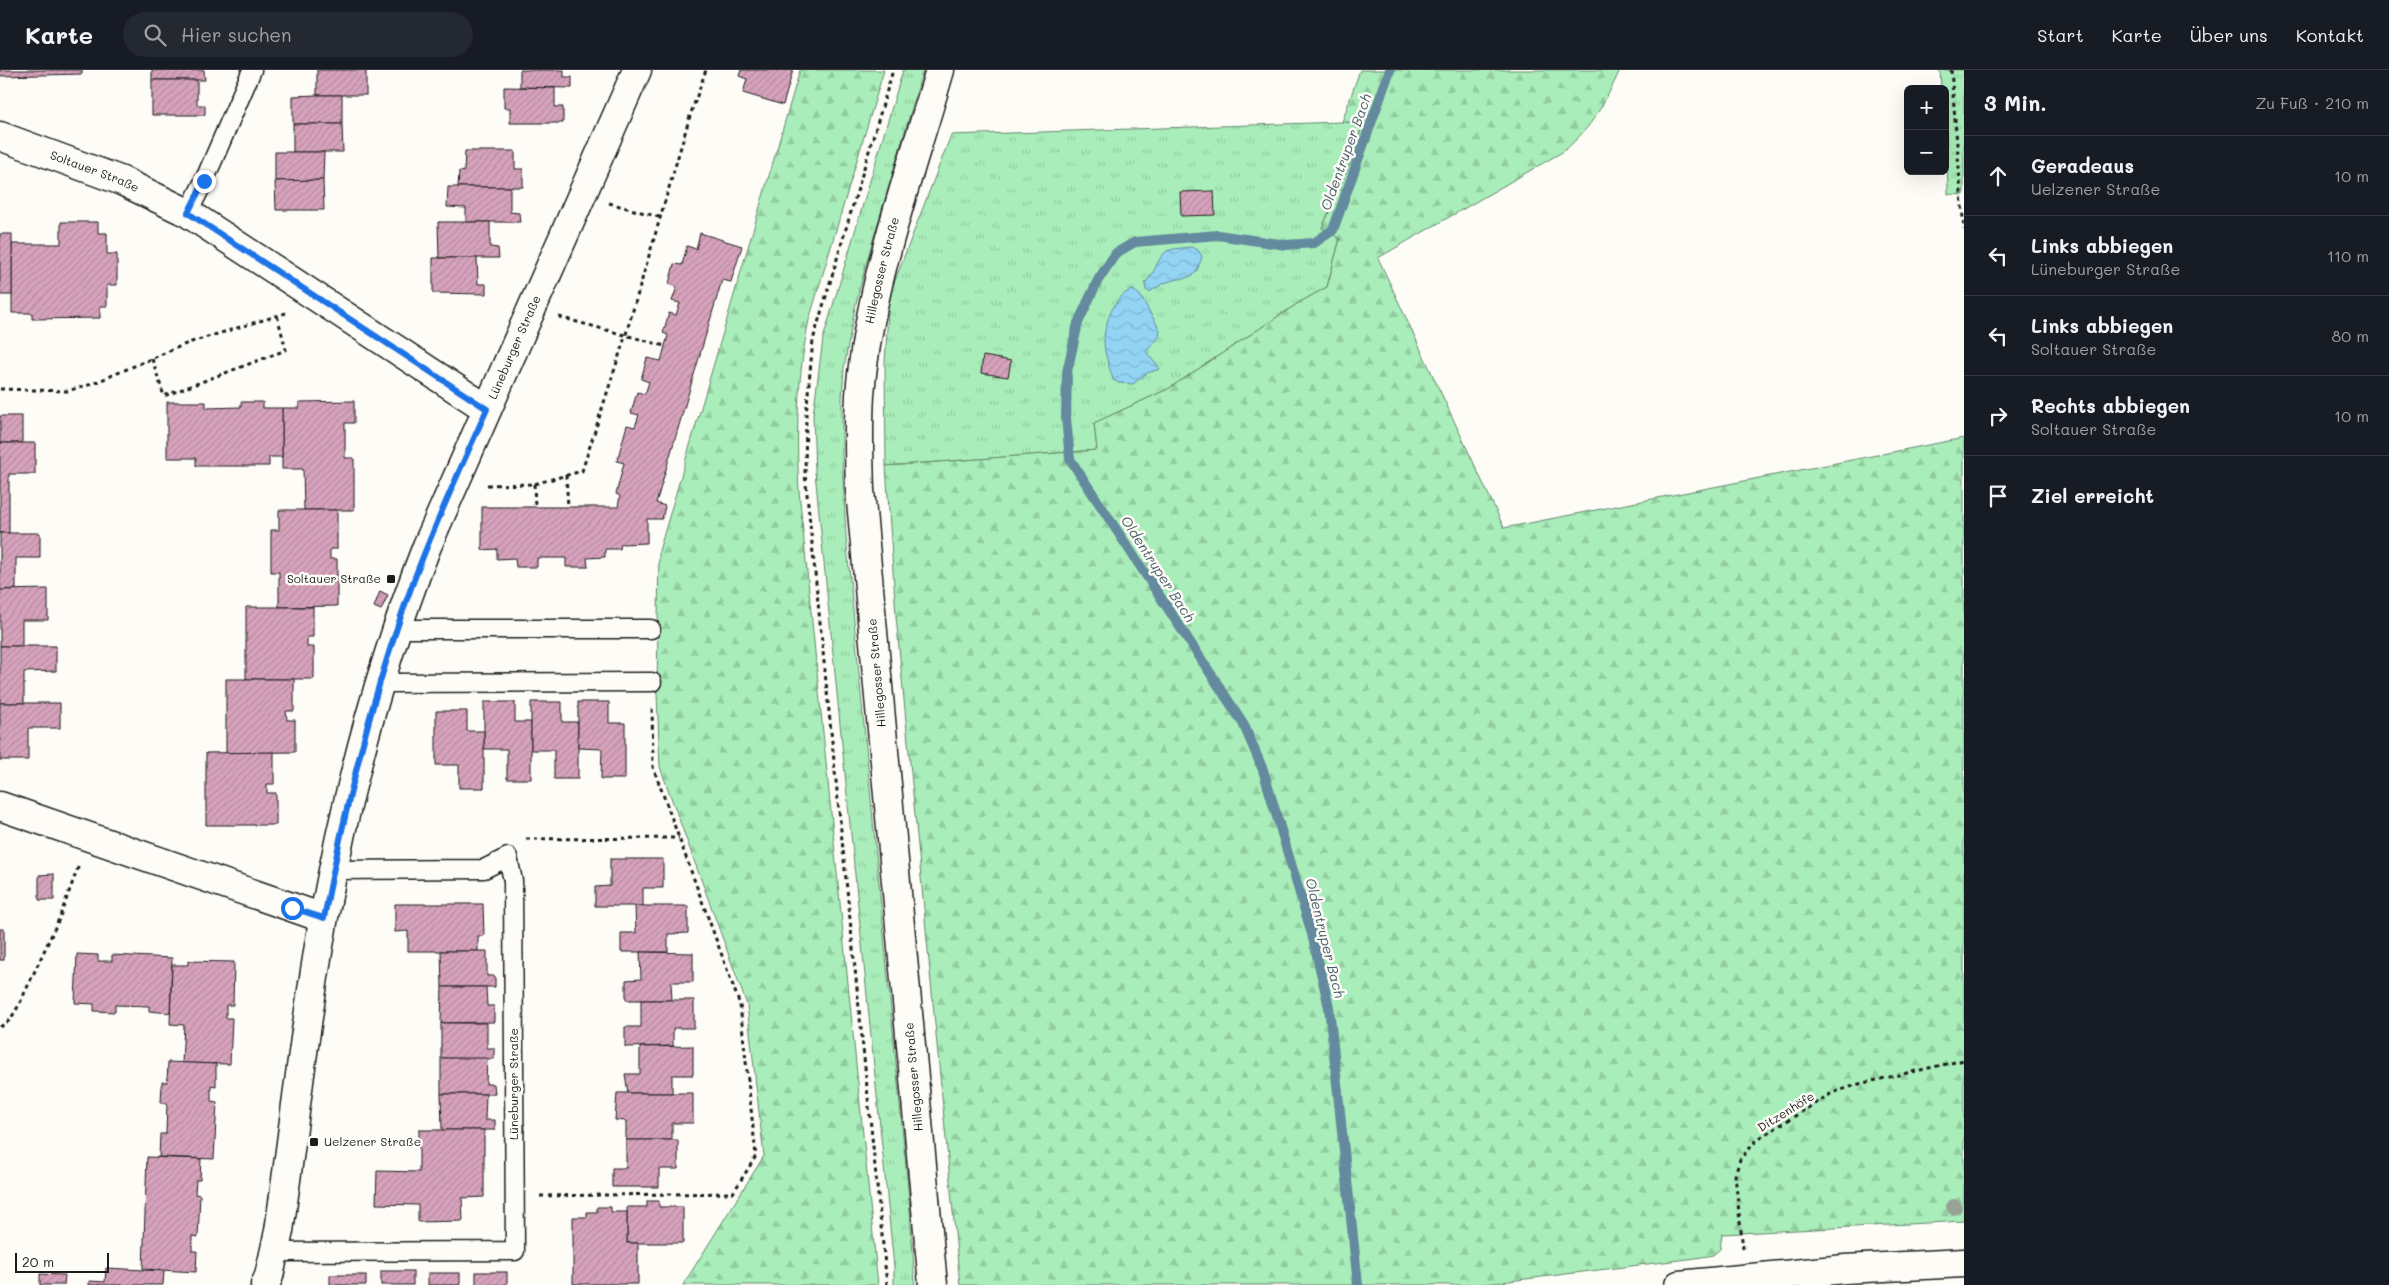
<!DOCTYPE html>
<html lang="de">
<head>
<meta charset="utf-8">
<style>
  body { margin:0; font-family:Mali,sans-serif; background:#242831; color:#f1f3f6 }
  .controls { position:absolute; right:15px; top:15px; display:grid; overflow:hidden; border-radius:8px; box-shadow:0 5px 20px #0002 }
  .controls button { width:45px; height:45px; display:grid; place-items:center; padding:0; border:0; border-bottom:1px solid #363941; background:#171b24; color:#f1f3f6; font:25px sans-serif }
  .scale { position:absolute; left:15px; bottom:12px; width:94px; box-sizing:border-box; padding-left:5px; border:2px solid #1c1c1c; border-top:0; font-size:14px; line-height:18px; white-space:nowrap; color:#1c1c1c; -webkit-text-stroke:4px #fdfcf7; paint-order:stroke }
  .stop { position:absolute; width:15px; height:15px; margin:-11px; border:4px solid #1a73e8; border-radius:50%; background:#fff }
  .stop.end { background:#1a73e8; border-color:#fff; box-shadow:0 1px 5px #0008 }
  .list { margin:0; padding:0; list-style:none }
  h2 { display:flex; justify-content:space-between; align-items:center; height:65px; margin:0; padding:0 20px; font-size:21px }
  h2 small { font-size:16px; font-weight:400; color:#9ea1a6 }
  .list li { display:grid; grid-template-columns:32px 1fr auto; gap:15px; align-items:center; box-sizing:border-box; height:80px; padding:0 20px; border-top:1px solid #363941 }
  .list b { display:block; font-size:19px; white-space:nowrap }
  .list p { margin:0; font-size:16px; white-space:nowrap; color:#9ea1a6 }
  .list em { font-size:16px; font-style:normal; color:#9ea1a6 }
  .icon { flex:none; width:28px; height:28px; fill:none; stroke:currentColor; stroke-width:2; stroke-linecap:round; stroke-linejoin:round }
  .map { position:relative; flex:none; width:1964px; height:1215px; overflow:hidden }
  header { display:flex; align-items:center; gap:30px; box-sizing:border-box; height:70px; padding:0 25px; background:#171b24; border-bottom:1px solid #363941 }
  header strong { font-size:24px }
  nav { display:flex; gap:28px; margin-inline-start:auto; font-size:18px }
  .search { width:350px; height:45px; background:#242831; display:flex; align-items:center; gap:12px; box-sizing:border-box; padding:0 18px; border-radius:28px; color:#9ea1a6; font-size:19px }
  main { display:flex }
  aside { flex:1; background:#171b24 }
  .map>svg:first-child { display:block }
  .grass { fill:url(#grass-tufts); stroke:#62856b }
  .forest { fill:url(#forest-firs); stroke:#62856b }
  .water { fill:url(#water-waves); stroke:#638a9e }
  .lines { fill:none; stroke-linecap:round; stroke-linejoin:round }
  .stream { stroke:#638a9e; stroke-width:10 }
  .building { fill:url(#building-hatch); stroke:#1c1c1c }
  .lane-casing { stroke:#1c1c1c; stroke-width:21 }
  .street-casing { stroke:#1c1c1c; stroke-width:31 }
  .secondary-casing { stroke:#1c1c1c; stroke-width:31 }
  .path { stroke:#1c1c1c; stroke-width:3; stroke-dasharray:4 4; stroke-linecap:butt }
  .lane { stroke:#fdfcf7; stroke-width:18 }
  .street { stroke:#fdfcf7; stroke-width:28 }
  .secondary { stroke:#fdfcf7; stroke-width:28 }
  .tree { fill:#98a398 }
  .route { stroke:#1a73e8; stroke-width:6 }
  .poi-dot { fill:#1c1c1c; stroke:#fdfcf7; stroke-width:2 }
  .labels { text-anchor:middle; stroke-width:5; stroke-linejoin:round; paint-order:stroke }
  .street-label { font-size:12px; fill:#1c1c1c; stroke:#fdfcf7 }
  .poi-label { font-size:12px; fill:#1c1c1c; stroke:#fdfcf7; text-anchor:end }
  .water-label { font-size:14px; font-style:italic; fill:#465c68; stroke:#fdfcf7 }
</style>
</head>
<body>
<header>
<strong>Karte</strong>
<div class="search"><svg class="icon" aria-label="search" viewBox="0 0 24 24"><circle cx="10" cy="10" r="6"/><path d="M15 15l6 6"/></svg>Hier suchen</div>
<nav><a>Start</a><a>Karte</a><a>Über uns</a><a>Kontakt</a></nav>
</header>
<main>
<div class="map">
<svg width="1964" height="1215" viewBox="0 0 1964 1215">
  <defs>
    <pattern id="grass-tufts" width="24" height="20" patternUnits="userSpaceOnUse" patternTransform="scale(1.25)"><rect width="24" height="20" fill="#a9eeba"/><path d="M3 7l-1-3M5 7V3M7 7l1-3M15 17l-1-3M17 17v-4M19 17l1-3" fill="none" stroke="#91cc9f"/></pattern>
    <pattern id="forest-firs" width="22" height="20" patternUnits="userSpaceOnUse" patternTransform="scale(1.25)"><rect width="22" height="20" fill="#a9eeba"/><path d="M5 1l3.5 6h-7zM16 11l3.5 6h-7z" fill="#91cc9f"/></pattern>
    <pattern id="water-waves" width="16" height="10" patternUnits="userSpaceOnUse" patternTransform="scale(1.25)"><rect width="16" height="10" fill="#93d4f5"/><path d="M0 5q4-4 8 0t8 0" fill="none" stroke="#7eb5d1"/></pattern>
    <pattern id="building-hatch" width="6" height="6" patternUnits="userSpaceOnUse" patternTransform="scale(1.25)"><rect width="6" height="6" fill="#d6a2bc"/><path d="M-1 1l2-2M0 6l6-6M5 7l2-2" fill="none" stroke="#b78ba1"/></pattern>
  </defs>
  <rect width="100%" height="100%" fill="#fdfcf7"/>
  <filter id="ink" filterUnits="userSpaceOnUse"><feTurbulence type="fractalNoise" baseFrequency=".02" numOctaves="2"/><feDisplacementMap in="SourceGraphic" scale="10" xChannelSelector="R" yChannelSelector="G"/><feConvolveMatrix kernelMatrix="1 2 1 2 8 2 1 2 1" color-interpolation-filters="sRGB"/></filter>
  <g filter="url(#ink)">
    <g class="grass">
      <polygon points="903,0 923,0 868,187 855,237 844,298 842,329 842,387 846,466 910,1140 915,1215 894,1215 894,1197 815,402 813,345 823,269"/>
      <polygon points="1940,0 1964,0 1964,125 1948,124 1945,19 1941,19"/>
      <polygon points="1342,52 1363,52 1355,82 1322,158 1340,168 1327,217 1300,232 1168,319 1094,353 1097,380 886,396 885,293 889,226 951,65"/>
    </g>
    <g class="forest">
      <path d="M800,0H884L809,250C797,307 796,363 799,421L878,1215H683L764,1086L747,935L660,697L657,623L659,481Z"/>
      <path d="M1360,0H1620C1604,34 1593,56 1564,81L1378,188L1504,458L1964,368V1151L1722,1164L1720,1179L1713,1185L1696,1188L1477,1215H960L896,546L886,396L1097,380L1094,353L1168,319L1300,232L1327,217L1340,169L1322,158L1355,82L1363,52H1342Z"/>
    </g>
    <g class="water">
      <path d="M1191,177L1198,180L1202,186C1195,213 1189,205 1167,212C1161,214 1155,219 1149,222L1146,220L1145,213C1156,203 1157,187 1167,181C1174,178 1184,178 1191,177Z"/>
      <path d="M1133,220L1140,225L1160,260L1159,267L1146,282L1160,299L1147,303L1133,314L1119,313L1113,310C1110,298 1104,284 1104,271C1104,254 1115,223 1133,220Z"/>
    </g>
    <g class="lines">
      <polyline class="stream" points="1358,1215 1329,937 1312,864 1263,700 1243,653 1070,389 1066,348 1067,302 1078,253 1098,210 1116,183 1135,172 1218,165 1286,175 1314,173 1333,160 1390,0"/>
    </g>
    <g class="building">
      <polygon points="0,0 82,0 82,4 0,6"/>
      <polygon points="152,0 204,0 205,10 152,10"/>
      <rect x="317" y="0" width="49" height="25"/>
      <polygon points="520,0 564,0 564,7 572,7 572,18 520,17"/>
      <polygon points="741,0 793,0 783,35 743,23 747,9 739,6"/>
      <polygon points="152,10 197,10 197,35 205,35 205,45 152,45"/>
      <polygon points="504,17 555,18 555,37 563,37 563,53 510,53 510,38 504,38"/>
      <polygon points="317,25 342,25 342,54 293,54 293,26"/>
      <polygon points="293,54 342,54 343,82 293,82"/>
      <polygon points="465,81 515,81 515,99 523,99 523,117 458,117 459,101 464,102"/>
      <polygon points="275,82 324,82 323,110 275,111"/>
      <polygon points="323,110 324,140 276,140 275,111"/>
      <polygon points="448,117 510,117 510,142 519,143 520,152 466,152 466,138 447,137"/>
      <polygon points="1214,121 1215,145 1181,146 1180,122"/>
      <polygon points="61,152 98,152 98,163 107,163 107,184 117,184 117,215 107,215 107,236 100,236 100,248 32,249 32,243 12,243 12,174 61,174"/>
      <polygon points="438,152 490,152 490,177 498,178 499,188 439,188"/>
      <polygon points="700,163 742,176 731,212 722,210 656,433 665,436 662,449 647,449 647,473 621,474 620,479 605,479 605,487 587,488 588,497 566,497 566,488 537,488 537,497 516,497 515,488 497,489 497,479 482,480 482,437 618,437 620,426 616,424 624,393 617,391 627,355 635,357 639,345 631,343 637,322 645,324 649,312 641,309 647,288 661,291 668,265 663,263 669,243 676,245 680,233 672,231 677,217 669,214 674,194 682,195 687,176 696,179"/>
      <rect x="0" y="164" width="12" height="61"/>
      <polygon points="433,188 477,188 478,214 486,214 486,224 433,223"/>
      <polygon points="983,286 1011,291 1008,307 981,303"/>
      <polygon points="354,331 354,353 345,353 345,388 354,388 354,440 304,440 303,399 282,399 282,338 299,338 299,332"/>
      <polygon points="167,332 206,332 206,338 241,337 241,332 263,332 263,338 282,338 282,387 269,387 269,396 196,396 196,388 167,388"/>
      <rect x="0" y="346" width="22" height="27"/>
      <polygon points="0,373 35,373 35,404 9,404 9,463 0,463"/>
      <polygon points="279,440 337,440 337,479 330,479 330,489 337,489 337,536 279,537 279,502 271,502 271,460 279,460"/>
      <polygon points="0,463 40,463 40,488 16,488 16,519 0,520"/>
      <polygon points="48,519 48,550 22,550 22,576 0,576 0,520"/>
      <polygon points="380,521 388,525 381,540 374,537"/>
      <polygon points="246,537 313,537 313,567 307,567 307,577 314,577 314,609 246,609"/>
      <polygon points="0,576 56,576 56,601 24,602 24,633 0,633"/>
      <polygon points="226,609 294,609 294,641 286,641 287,650 295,650 295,682 226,683"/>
      <polygon points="484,632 515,632 515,652 531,652 531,709 507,709 507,679 484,679"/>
      <polygon points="531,632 562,632 562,652 578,652 578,709 554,709 554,680 531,680"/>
      <polygon points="578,632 609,632 609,653 625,653 625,709 601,709 602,679 578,678"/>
      <polygon points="0,633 60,633 60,658 28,658 28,690 0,690"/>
      <polygon points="436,641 467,641 467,661 484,661 484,718 459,718 459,695 436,695"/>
      <polygon points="274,682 274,714 267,714 267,723 276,723 276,755 206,755 206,683"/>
      <polygon points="610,789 663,789 663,818 643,818 643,836 595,836 595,817 610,816"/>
      <polygon points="54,804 54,830 39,830 39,805"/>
      <polygon points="395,834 483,834 484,866 478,866 478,881 408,881 408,861 395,862"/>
      <polygon points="635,836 688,836 688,863 668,864 668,882 621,882 621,863 636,863"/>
      <rect x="0" y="859" width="4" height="31"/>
      <polygon points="441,881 487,881 487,906 495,906 495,917 442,917"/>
      <polygon points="640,882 693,883 693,912 671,912 672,930 626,930 626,910 641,909"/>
      <polygon points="77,884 98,885 98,891 112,891 112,885 172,888 170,943 149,941 149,936 115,935 115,942 94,941 94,934 75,933"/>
      <polygon points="188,891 234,892 233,935 226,935 226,948 232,948 230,994 182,993 184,955 170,954 172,895 188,895"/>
      <polygon points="442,917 486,917 487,936 494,936 494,952 441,953"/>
      <polygon points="641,930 694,930 694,958 673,958 673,976 625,977 625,957 641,957"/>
      <polygon points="441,953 487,953 487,978 494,978 494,989 441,988"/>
      <polygon points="693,976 693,1005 672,1005 672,1023 628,1023 625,1004 640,1004 640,977"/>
      <polygon points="441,988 487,988 486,1014 494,1014 495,1024 441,1024"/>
      <polygon points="168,992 216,994 216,1016 211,1015 211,1031 217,1032 214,1089 159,1087 160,1064 166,1064 167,1033 161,1033 162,1012 167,1012"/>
      <polygon points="617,1023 693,1023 693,1053 672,1053 672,1070 626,1070 626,1051 615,1050"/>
      <polygon points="441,1024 486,1024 485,1050 495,1050 495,1060 442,1060"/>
      <polygon points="419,1060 484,1060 484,1127 462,1128 463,1151 418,1152 418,1135 376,1134 377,1101 419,1102"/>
      <polygon points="626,1070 678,1070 678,1099 659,1099 659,1117 612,1117 612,1098 626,1098"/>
      <polygon points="147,1087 201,1089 200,1110 196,1110 195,1124 200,1125 198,1167 192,1166 192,1181 197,1181 196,1202 143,1199"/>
      <polygon points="647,1131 659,1131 659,1137 683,1137 683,1173 627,1173 627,1137 647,1137"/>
      <polygon points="597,1137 611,1137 611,1142 627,1142 627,1173 638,1173 638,1214 573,1214 573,1147 587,1147 587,1142 597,1142"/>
      <polygon points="106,1198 164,1201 163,1215 89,1215 89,1211 105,1212"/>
      <rect x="381" y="1201" width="32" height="14"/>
      <rect x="476" y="1202" width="31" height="13"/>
      <rect x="428" y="1203" width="32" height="12"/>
      <polygon points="40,1204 65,1205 64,1215 40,1215"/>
      <rect x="330" y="1205" width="36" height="10"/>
    </g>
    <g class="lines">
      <g class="lane-casing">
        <g id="lane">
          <polyline points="188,143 204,111 252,0"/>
          <polyline points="397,559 651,559"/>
          <polyline points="380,613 652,612"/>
          <polyline points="276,1182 515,1181 513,811 508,787 484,799 333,800"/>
        </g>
      </g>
      <g class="street-casing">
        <g id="street">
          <path id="s1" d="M0,66L122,111L188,143L487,339"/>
          <polyline points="0,736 323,848"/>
          <path id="s2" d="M265,1215L269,1206L279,1161C294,1057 305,951 324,847C347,721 380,596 427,476L637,0"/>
          <path id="s3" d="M933,1215L860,420C859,388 858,357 860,325C868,217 910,104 940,0"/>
        </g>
      </g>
      <g class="secondary-casing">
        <polyline id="secondary" points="1679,1215 1845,1199 1964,1193"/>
      </g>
      <g class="path">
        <polyline points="1951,0 1964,160"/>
        <polyline points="609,133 659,147"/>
        <polyline points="559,247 665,276"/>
        <polyline points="152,289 164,326 286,280 277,245"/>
        <polyline points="0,319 67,321 92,314 188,273 286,243"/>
        <polyline points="566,405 568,437"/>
        <polyline points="534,414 535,437"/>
        <polyline points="487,415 534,414 582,401 626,264 690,46 706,0"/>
        <polyline points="526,769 679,768"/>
        <polyline points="0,957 10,950 19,935 59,849 79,795"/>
        <polyline points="540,1126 733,1123 756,1086 740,935 653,697 652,635"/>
        <polyline points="1743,1179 1735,1106 1740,1089 1758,1069 1832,1023 1859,1014 1964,990"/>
        <polyline points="887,1215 805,404 806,345 813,270 893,0"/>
      </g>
      <use href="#lane" class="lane"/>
      <use href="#street" class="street"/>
      <use href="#secondary" class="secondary"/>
    </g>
    <circle class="tree" cx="1954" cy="1137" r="8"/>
  </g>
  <g class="lines" filter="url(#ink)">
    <path class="route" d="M204,111L188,143L487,339C461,398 433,457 411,518C372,624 345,737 324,848L292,838"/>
  </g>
  <g class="poi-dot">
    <rect x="386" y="504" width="10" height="10" rx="2.5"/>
    <rect x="309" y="1067" width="10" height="10" rx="2.5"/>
  </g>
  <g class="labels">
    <g class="street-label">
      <text dy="4" stroke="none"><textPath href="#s1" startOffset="101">Soltauer Straße</textPath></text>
      <text dy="4" stroke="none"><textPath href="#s3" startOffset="1020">Hillegosser Straße</textPath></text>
      <text dy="4" stroke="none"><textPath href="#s2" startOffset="976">Lüneburger Straße</textPath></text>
      <text transform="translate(877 603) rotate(-95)" y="4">Hillegosser Straße</text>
      <text transform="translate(914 1007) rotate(-95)" y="4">Hillegosser Straße</text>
      <text transform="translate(514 1014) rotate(-90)" y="4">Lüneburger Straße</text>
      <text transform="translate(1786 1042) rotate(-32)" y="4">Ditzenhöfe</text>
    </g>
    <g class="poi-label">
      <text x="381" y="513">Soltauer Straße</text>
      <text x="324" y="1076" text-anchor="start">Uelzener Straße</text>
    </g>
    <g class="water-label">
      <text transform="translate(1346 82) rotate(-70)" y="5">Oldentruper Bach</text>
      <text transform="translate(1158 499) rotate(57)" y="5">Oldentruper Bach</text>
      <text transform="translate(1325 868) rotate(76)" y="5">Oldentruper Bach</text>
    </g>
  </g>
</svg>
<div class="controls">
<button>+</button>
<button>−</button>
</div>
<div class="scale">20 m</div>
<div class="stop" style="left:292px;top:838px"></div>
<div class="stop end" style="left:204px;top:111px"></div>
</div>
<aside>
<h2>3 Min.<small>Zu Fuß · 210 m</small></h2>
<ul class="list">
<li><svg class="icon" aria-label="ahead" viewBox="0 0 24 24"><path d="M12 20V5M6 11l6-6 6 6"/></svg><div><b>Geradeaus</b><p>Uelzener Straße</p></div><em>10 m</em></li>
<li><svg class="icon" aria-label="left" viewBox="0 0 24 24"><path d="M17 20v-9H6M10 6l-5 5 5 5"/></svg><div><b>Links abbiegen</b><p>Lüneburger Straße</p></div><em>110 m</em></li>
<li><svg class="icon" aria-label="left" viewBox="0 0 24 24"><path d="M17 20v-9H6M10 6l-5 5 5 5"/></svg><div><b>Links abbiegen</b><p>Soltauer Straße</p></div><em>80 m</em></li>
<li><svg class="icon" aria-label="right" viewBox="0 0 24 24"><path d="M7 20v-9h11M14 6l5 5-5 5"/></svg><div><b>Rechts abbiegen</b><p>Soltauer Straße</p></div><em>10 m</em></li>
<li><svg class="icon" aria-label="arrive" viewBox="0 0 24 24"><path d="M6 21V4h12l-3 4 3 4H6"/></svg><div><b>Ziel erreicht</b></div></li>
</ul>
</aside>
</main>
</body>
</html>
